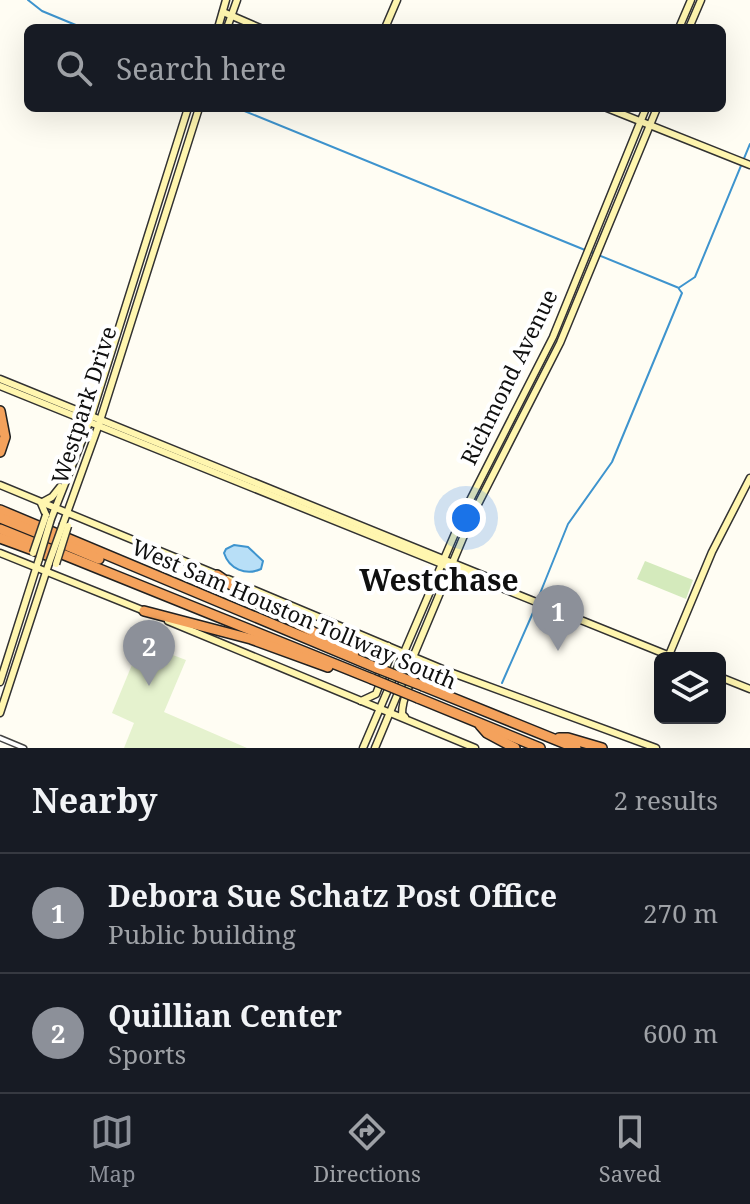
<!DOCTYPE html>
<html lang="en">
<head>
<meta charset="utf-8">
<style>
  body { margin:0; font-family:"Noto Serif",serif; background:#242831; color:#f1f3f6 }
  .controls { position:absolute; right:24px; bottom:24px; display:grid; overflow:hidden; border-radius:12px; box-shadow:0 8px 32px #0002 }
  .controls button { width:72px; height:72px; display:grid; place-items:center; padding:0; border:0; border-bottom:2px solid #363941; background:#171b24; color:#f1f3f6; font:40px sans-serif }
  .you { position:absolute; left:466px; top:518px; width:28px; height:28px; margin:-20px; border:6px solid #fff; border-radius:50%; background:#1a73e8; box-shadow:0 0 0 12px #1a73e833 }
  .badge { display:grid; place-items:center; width:52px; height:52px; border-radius:50%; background:#8c9099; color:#fff; font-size:26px; font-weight:700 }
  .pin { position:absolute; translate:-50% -66px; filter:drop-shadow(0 2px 4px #0008) }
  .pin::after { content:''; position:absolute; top:42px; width:28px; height:24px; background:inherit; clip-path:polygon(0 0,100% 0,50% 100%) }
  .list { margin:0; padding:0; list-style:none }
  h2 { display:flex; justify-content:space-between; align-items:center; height:104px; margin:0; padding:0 32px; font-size:34px }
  h2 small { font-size:26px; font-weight:400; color:#9ea1a6 }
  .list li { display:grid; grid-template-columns:52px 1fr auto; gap:24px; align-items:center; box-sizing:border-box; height:120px; padding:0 32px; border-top:2px solid #363941 }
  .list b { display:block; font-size:30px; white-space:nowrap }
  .list p { margin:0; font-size:26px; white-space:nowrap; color:#9ea1a6 }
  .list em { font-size:26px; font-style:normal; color:#9ea1a6 }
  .icon { flex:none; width:44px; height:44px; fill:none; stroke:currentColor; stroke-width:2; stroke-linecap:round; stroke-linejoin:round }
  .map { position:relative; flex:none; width:750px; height:748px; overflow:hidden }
  .search { position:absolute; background:#171b24; box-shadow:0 8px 32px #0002; left:24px; right:24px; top:24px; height:88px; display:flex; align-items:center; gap:20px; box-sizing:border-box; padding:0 28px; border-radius:12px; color:#9ea1a6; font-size:30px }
  .sheet { height:344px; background:#171b24 }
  nav { display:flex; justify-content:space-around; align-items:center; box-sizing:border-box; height:112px; border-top:2px solid #363941; background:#171b24; font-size:22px; color:#9ea1a6 }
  nav a { display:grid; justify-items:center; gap:4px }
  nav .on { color:#8c9099 }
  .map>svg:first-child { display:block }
  .green { fill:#d4eabc }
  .pitch { fill:#e5f2ce }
  .water { fill:#b8dff7; stroke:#3e94ce; stroke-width:2 }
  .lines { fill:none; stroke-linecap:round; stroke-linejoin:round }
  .stream { stroke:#3e94ce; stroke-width:2 }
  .street-casing { stroke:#434343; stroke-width:7 }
  .secondary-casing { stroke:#323232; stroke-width:9 }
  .highway-casing { stroke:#212121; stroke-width:12 }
  .street { stroke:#fff; stroke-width:4 }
  .secondary { stroke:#fff6af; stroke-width:6 }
  .highway { stroke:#f4a25c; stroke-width:9 }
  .secondary-bridge-casing { stroke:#323232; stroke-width:9; stroke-linecap:butt }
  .highway-bridge-casing { stroke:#212121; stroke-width:12; stroke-linecap:butt }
  .secondary-bridge { stroke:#fff6af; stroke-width:6 }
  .highway-bridge { stroke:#f4a25c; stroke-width:9 }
  .labels { text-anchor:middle; stroke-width:8; stroke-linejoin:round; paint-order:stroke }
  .street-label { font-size:22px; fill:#101010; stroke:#fff }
  .district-label { font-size:30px; font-weight:bold; fill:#101010; stroke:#fff }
</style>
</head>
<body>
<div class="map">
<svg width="750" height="748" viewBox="0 0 750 748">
  <rect width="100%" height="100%" fill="#fffdf3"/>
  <polygon class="green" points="645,561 693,580 686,599 637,579"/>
  <polygon class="pitch" points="141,643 186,660 164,712 247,748 124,748 134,723 112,713"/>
  <path class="water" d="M234,545L248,547L263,561L261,569C246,576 229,569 224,553L226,549Z"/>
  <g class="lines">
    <g class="stream">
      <polyline points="28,0 42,11 83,28"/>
      <polyline points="237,108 585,250"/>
      <polyline points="591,252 679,288"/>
      <polyline points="680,287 695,277 750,144"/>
      <polyline points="539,596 568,524 612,462 682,293 679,289"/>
      <polyline points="502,683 535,608"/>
    </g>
    <g class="street-casing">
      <polyline id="street" points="0,738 24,748"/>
    </g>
    <g class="secondary-casing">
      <g id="secondary">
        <polyline points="223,12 260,28"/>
        <polyline points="218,28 226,0"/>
        <polyline points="227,28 237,0"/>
        <polyline points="385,28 397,0"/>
        <polyline points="679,28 691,0"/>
        <polyline points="689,28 701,0"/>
        <polyline points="607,108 750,165"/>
        <polyline points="0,379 502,583 508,589"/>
        <polyline points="0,386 675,658"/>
        <polyline points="0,485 218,575"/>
        <polyline points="46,515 41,503 52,497 60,487"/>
        <polyline points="51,519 89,423 188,108"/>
        <polyline points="63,524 98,427 199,108"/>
        <polyline points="0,553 147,612"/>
        <polyline points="228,579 447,671 656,748"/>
        <polyline points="168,621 475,748"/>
        <polyline points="669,655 712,552 750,478"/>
        <polyline points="720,677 750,689"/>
        <polyline points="0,682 39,559"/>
        <polyline points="361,701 376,694 392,652 388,646"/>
        <polyline points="0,713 49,563"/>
        <path d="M405,717L402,714C402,703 411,671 424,669C430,668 438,671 444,671"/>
        <polyline points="363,748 465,510 553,337 646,108"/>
        <polyline points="375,748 473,514 560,343 657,108"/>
      </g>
    </g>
    <g class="highway-casing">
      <g id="highway">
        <polyline points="0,411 5,437 0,452"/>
        <polyline points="0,510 377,668"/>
        <polyline points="0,518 55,540"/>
        <polyline points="0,529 372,679"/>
        <polyline points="0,538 52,557 57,556"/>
        <polyline points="68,546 99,559"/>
        <polyline points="217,575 259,604 354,653"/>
        <polyline points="144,611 251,639 328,667"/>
        <polyline points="423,686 576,748"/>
        <polyline points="418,698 540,748"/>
        <polyline points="480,725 487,733 515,748"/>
        <polyline points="559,738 568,738 602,748"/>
      </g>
    </g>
    <use href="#street" class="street"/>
    <use href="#secondary" class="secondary"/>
    <use href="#highway" class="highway"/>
    <g class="secondary-bridge-casing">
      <g id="secondary-bridge">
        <polyline points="33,553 46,515"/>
        <polyline points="39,559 51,519"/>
        <polyline points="49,563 63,524"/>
        <polyline points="56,564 68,526"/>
      </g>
    </g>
    <g class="highway-bridge-casing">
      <g id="highway-bridge">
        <polyline points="377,668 423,686"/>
        <polyline points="372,679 418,698"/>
      </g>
    </g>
    <use href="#secondary-bridge" class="secondary-bridge"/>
    <use href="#highway-bridge" class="highway-bridge"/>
  </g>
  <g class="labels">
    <g class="street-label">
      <text transform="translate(509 377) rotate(-64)" y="8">Richmond Avenue</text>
      <text transform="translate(84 405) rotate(-72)" y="8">Westpark Drive</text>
      <text transform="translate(294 614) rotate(23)" y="8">West Sam Houston Tollway South</text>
    </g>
    <g class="district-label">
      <text x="439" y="591">Westchase</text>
    </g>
  </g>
</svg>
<div class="controls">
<button><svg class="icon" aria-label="layers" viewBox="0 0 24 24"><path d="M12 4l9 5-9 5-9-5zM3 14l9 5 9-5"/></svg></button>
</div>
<div class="you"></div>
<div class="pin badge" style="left:558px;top:651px">1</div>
<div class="pin badge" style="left:149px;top:686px">2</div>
<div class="search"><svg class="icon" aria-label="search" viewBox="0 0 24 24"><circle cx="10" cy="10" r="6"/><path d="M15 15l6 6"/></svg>Search here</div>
</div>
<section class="sheet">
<h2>Nearby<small>2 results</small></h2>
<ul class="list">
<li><span class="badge">1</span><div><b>Debora Sue Schatz Post Office</b><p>Public building</p></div><em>270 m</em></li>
<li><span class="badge">2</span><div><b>Quillian Center</b><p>Sports</p></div><em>600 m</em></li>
</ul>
</section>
<nav>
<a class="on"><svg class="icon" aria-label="map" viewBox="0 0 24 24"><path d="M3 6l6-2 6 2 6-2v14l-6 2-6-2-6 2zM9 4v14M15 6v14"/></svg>Map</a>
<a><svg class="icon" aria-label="directions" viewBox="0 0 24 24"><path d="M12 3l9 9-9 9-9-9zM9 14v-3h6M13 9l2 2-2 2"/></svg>Directions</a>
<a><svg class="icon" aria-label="saved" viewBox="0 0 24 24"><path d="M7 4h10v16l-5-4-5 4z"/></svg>Saved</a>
</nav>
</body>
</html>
